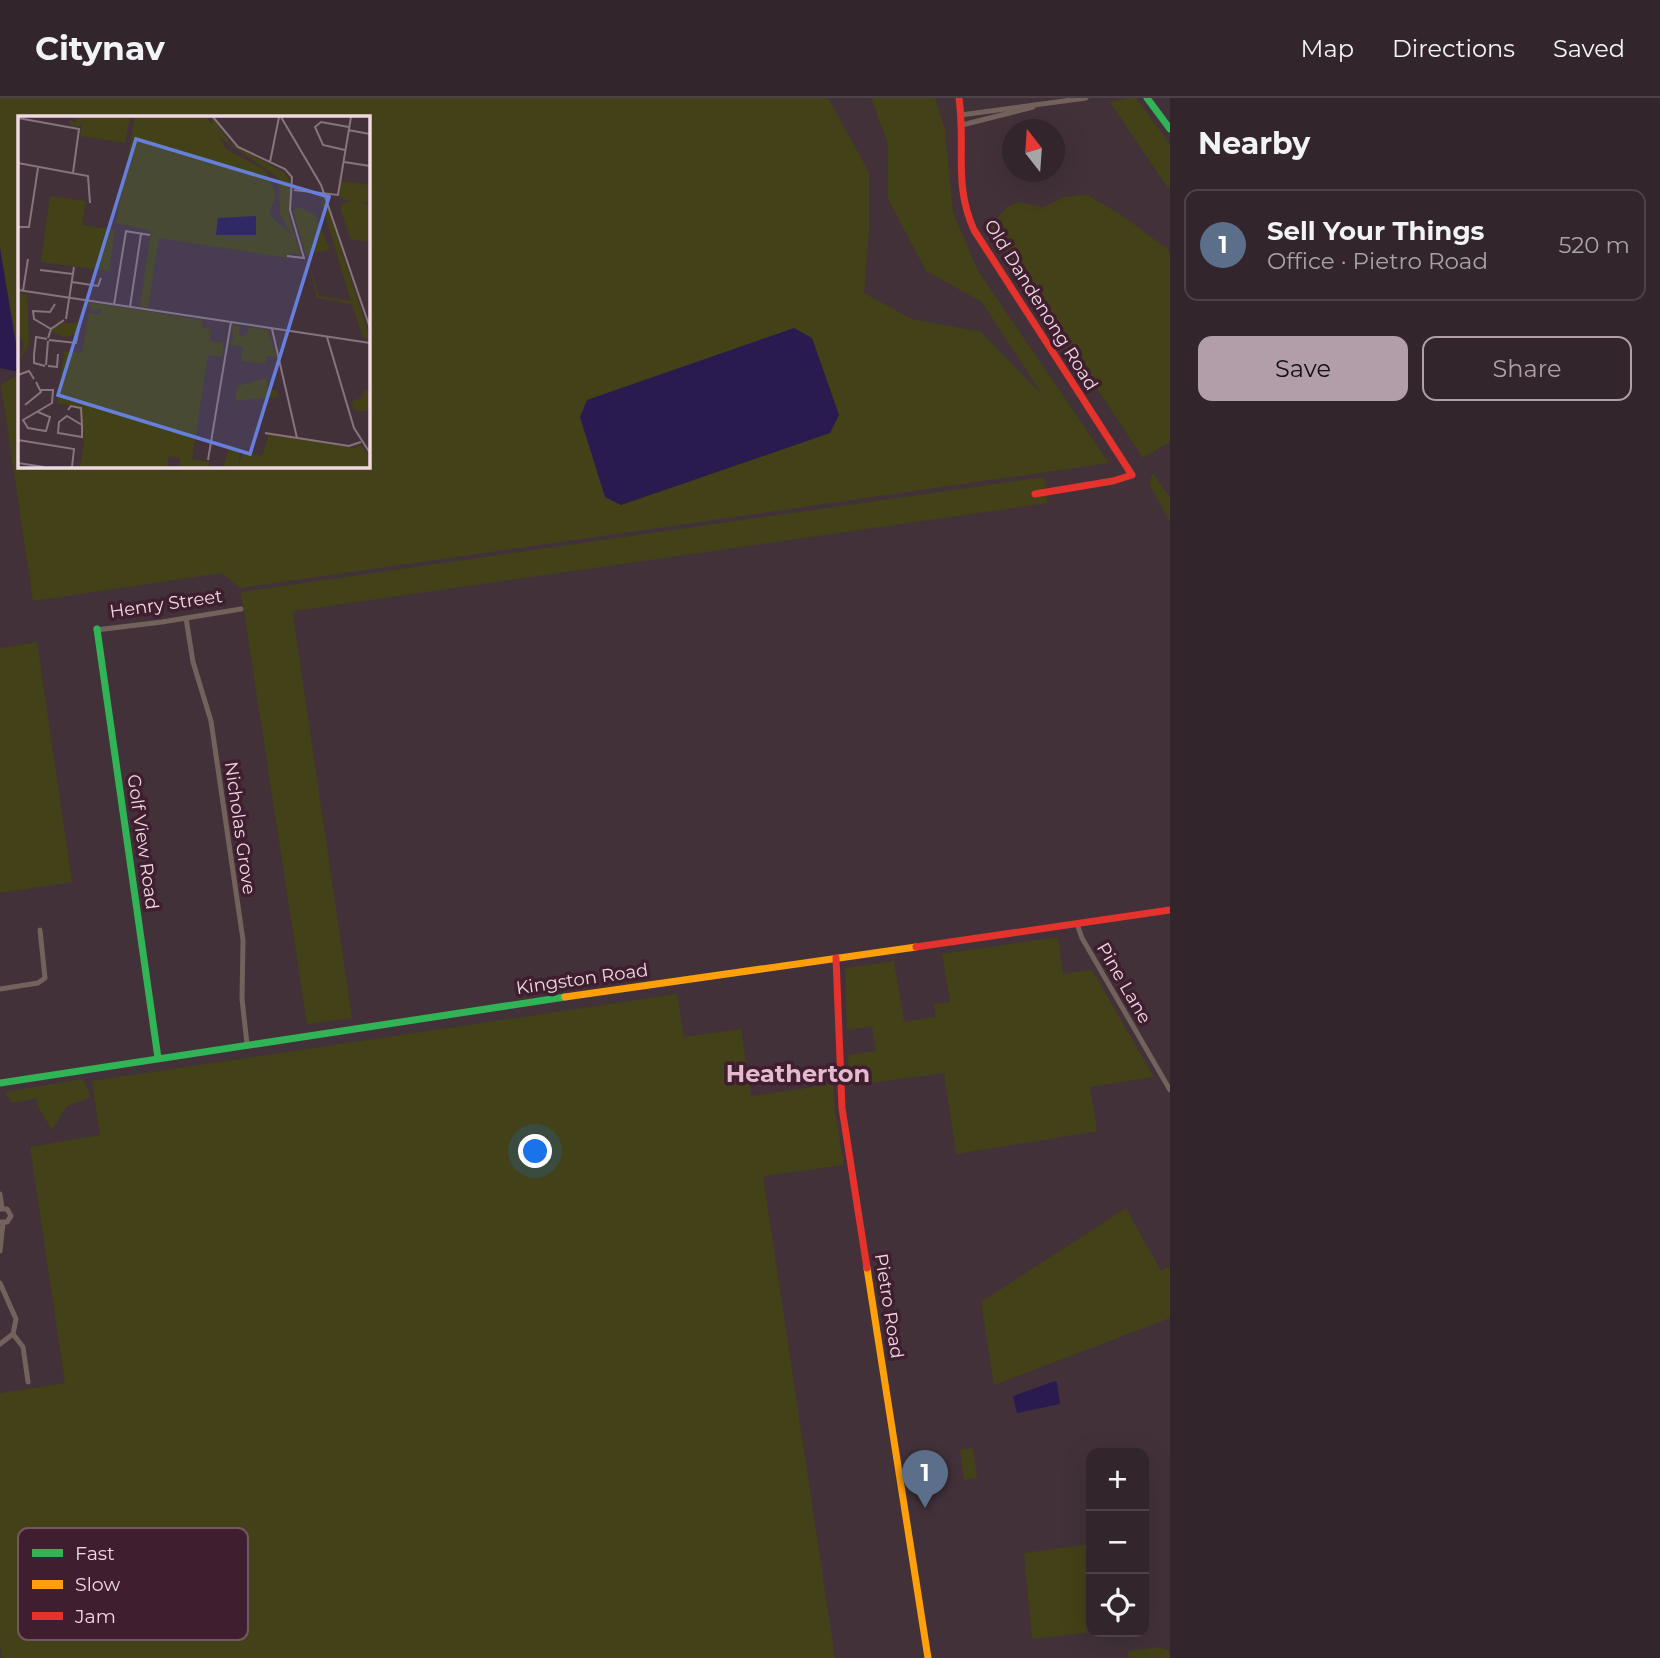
<!DOCTYPE html>
<html lang="en">
<head>
<meta charset="utf-8">
<style>
  body { margin:0; font-family:Montserrat,sans-serif; background:#3a2d33; color:#f1f3f6 }
  .controls { position:absolute; right:21px; bottom:21px; display:grid; overflow:hidden; border-radius:14px; box-shadow:0 7px 28px #0002 }
  .controls button { width:63px; height:63px; display:grid; place-items:center; padding:0; border:0; border-bottom:2px solid #4d4247; background:#32252b; color:#f1f3f6; font:35px sans-serif }
  .compass { position:absolute; left:1002px; top:21px; width:63px; height:63px; border-radius:50%; background:#32252b; box-shadow:0 7px 28px #0002; rotate:343deg }
  .you { position:absolute; left:536px; top:1054px; width:24px; height:24px; margin:-18px; border:5px solid #fff; border-radius:50%; background:#1a73e8; box-shadow:0 0 0 10px #1a73e833 }
  .badge { display:grid; place-items:center; width:46px; height:46px; border-radius:50%; background:#b29ea8; color:#fff; font-size:23px; font-weight:700 }
  .pin { position:absolute; translate:-50% -58px; filter:drop-shadow(0 2px 4px #0008) }
  .pin::after { content:''; position:absolute; top:37px; width:24px; height:21px; background:inherit; clip-path:polygon(0 0,100% 0,50% 100%) }
  .list { margin:0; padding:0; list-style:none }
  h2 { display:flex; justify-content:space-between; align-items:center; height:91px; margin:0; padding:0 28px; font-size:30px }
  h2 small { font-size:23px; font-weight:400; color:#a8a5a9 }
  .list li { display:grid; grid-template-columns:46px 1fr auto; gap:21px; align-items:center; box-sizing:border-box; height:112px; margin:0 14px 14px; padding:0 14px; border:2px solid #4d4247; border-radius:14px }
  .list b { display:block; font-size:26px; white-space:nowrap }
  .list p { margin:0; font-size:23px; white-space:nowrap; color:#a8a5a9 }
  .list em { font-size:23px; font-style:normal; color:#a8a5a9 }
  .actions { display:flex; gap:14px; padding:21px 28px }
  .actions a { flex:1; padding:16px 0; border:2px solid #b29ea8; border-radius:14px; text-align:center; font-size:24px; color:#b29ea8 }
  .actions .main { background:#b29ea8; color:#111 }
  .icon { flex:none; width:38px; height:38px; fill:none; stroke:currentColor; stroke-width:2; stroke-linecap:round; stroke-linejoin:round }
  .map { position:relative; flex:none; width:1170px; height:1560px; overflow:hidden }
  header { display:flex; align-items:center; gap:42px; box-sizing:border-box; height:98px; padding:0 35px; background:#32252b; border-bottom:2px solid #4d4247 }
  header strong { font-size:33px }
  nav { display:flex; gap:38px; margin-inline-start:auto; font-size:24px }
  main { display:flex }
  aside { flex:1; background:#32252b }
  .map>svg:first-child { display:block }
  .green { fill:#434117 }
  .water { fill:#291a50 }
  .lines { fill:none; stroke-linecap:round; stroke-linejoin:round }
  .street { stroke:#73625c; stroke-width:5 }
  .fast { stroke:#30b455; stroke-width:7 }
  .slow { stroke:#ff9f0a; stroke-width:7 }
  .jam { stroke:#e5322d; stroke-width:7 }
  .labels { text-anchor:middle; stroke-width:7; stroke-linejoin:round; paint-order:stroke }
  .street-label { font-size:18px; fill:#efd9e3; stroke:#3f1f2f }
  .district-label { font-size:24px; font-weight:bold; fill:#e5bace; stroke:#3f1f2f }
  .inset-road { fill:none; stroke:#87747d; stroke-width:2 }
  .view { fill:#667fdc; fill-opacity:0.15; stroke:#667fdc; stroke-width:3.5 }
  .inset-edge { fill:none; stroke:#efd9e3; stroke-width:3.5 }
  .key { fill:#3f1f2f; stroke:#745765; stroke-width:2 }
  .key-label { font-size:19px; fill:#efd9e3 }
</style>
</head>
<body>
<header>
<strong>Citynav</strong>
<nav><a>Map</a><a>Directions</a><a>Saved</a></nav>
</header>
<main>
<div class="map">
<svg width="1170" height="1560" viewBox="0 0 1170 1560">
  <rect width="100%" height="100%" fill="#423139"/>
  <g class="green">
    <polygon points="0,0 828,0 869,74 869,134 864,195 912,221 981,234 1043,298 982,204 926,173 888,101 888,46 871,0 935,0 945,31 953,114 978,173 1109,365 240,490 222,475 33,503 1,287 19,276 19,368 368,368 368,19 19,19 19,264 0,150"/>
    <polygon points="1128,0 1136,0 1170,46 1170,93 1110,4"/>
    <polygon points="1088,97 1124,119 1170,153 1170,344 1143,360 990,129 1006,110 1018,104 1043,109 1064,99"/>
    <polygon points="1153,375 1170,400 1170,424 1149,386"/>
    <polygon points="1044,379 1048,405 294,513 293,517 352,920 307,926 241,494"/>
    <polygon points="37,544 72,784 0,795 0,550"/>
    <polygon points="1058,839 1063,876 1092,872 1154,979 1090,989 1097,1033 956,1056 944,975 849,988 848,957 876,953 872,928 847,932 845,870 894,863 904,924 936,919 934,906 950,904 942,856"/>
    <polygon points="677,896 684,939 741,931 751,998 833,986 835,1014 844,1067 763,1078 835,1560 2,1560 0,1547 0,1295 65,1285 30,1049 100,1037 92,983"/>
    <polygon points="83,981 91,999 67,1008 52,1032 37,1007 37,1000 12,1005 5,994"/>
    <polygon points="1126,1110 1161,1173 1170,1168 1170,1220 994,1287 981,1204"/>
    <polygon points="973,1350 977,1380 964,1382 960,1352"/>
    <polygon points="1091,1446 1091,1534 1094,1534 1032,1541 1024,1455"/>
    <polygon points="1159,1549 1170,1553 1170,1560 1129,1560 1128,1553"/>
  </g>
  <g class="water">
    <polygon points="0,150 19,264 19,274 0,270"/>
    <polygon points="794,230 812,240 839,317 830,335 621,407 605,399 580,319 587,302"/>
    <polygon points="1055,1283 1057,1285 1060,1306 1017,1315 1013,1298"/>
  </g>
  <g class="lines">
    <g class="street">
      <polyline points="961,17 1086,0"/>
      <polyline points="962,27 1033,9"/>
      <polyline points="186,520 193,564 211,623 243,842 242,901 247,946"/>
      <polyline points="96,532 162,524 241,511"/>
      <polyline points="1077,826 1082,840 1170,992"/>
      <polyline points="0,891 38,885 45,880 40,832"/>
      <polyline points="0,1096 2,1110"/>
      <polyline points="0,1111 7,1111 11,1118 7,1124 0,1124"/>
      <polyline points="0,1153 3,1125"/>
      <polyline points="0,1185 16,1221 13,1236 0,1246"/>
      <polyline points="13,1236 23,1249 28,1284"/>
    </g>
    <g class="fast">
      <polyline points="1147,0 1170,31"/>
      <polyline points="97,531 158,960"/>
      <polyline points="0,985 565,899"/>
    </g>
    <g class="slow">
      <polyline points="565,899 916,849"/>
      <polyline points="867,1170 928,1560"/>
    </g>
    <g class="jam">
      <path d="M959,0C966,48 953,86 974,132L1132,377L1113,383L1035,396"/>
      <polyline points="916,849 1170,812"/>
      <polyline points="836,860 842,1010 867,1170"/>
    </g>
  </g>
  <g class="labels">
    <g class="street-label">
      <text transform="translate(1041 207) rotate(58)" y="6">Old Dandenong Road</text>
      <text transform="translate(166 506) rotate(-8)" y="6">Henry Street</text>
      <text transform="translate(240 730) rotate(82)" y="6">Nicholas Grove</text>
      <text transform="translate(143 744) rotate(82)" y="6">Golf View Road</text>
      <text transform="translate(582 881) rotate(-8)" y="6">Kingston Road</text>
      <text transform="translate(1124 885) rotate(60)" y="6">Pine Lane</text>
      <text transform="translate(889 1208) rotate(81)" y="6">Pietro Road</text>
    </g>
    <g class="district-label">
      <text x="798" y="984">Heatherton</text>
    </g>
  </g>
  <g transform="translate(18 18)">
    <rect width="352" height="352" fill="#423139"/>
    <path d="M57,1H112L107,27L62,20L64,5L61,11L53,9L51,4L59,7ZM117,1H189L194,11V1L213,28L267,57L272,65L271,100L283,139L271,137L270,142L141,122L130,192L122,190L133,115L98,107ZM201,21L261,62L262,98L274,120L251,98L258,79L248,55L208,33ZM323,65L352,69V87L342,86L352,89V126L332,123L323,94L324,87L334,85L321,82ZM301,79L310,92L352,222H345L334,188L299,182L289,142L301,180L333,185ZM32,80L68,85L64,109L97,114L91,155L23,146ZM281,91L297,99L312,133L288,139L275,94ZM0,177L9,178L11,228L0,247L6,229L0,217ZM69,186L185,204L184,211L193,213L192,225L206,227L204,241L190,239L174,343L191,346V351H161L162,342L151,340L149,351H62L66,326L63,291L39,287L46,235L64,237L71,197L83,198V192L75,195ZM44,207H60L58,218L46,221L33,215ZM214,208L222,210L221,220L229,219L230,211L250,214L259,242L248,240L247,248L223,245L225,231L208,228L215,223ZM248,262L250,274L259,275L260,281L217,285L219,270ZM346,274L352,275V296L335,294L334,285L343,282ZM251,318L336,332L342,328L352,340V351H206L210,332L222,334L221,346L226,335L244,340Z" fill="#434117" fill-rule="evenodd"/>
    <path d="M238,100V119H198L200,102Z" fill="#291a50"/>
    <path class="inset-road" d="M195,1L220,31L267,53L274,61L272,94L286,142L269,140M263,1L303,69L352,212M0,2L61,13L55,57M330,14L352,18M327,34L305,29L297,11L303,6L331,11M252,46L261,1M326,46L352,50M0,47L70,60L72,87M276,74L320,79L333,1M0,111H11L20,52M107,115L132,119M22,154L55,158M54,166L80,170L83,162M0,174L352,227M5,175L10,143M96,189L108,115M112,191L123,118M48,203L56,151M33,213L16,203L15,195L32,196L37,188M254,213L279,322M309,221L336,312L352,337M30,222L33,213L46,204M31,224L58,227L62,208M28,249L30,225M27,250L16,247V239L18,221L29,223M30,250L39,251L40,238M0,259L11,255L16,263M7,289L23,276L18,266M50,294L53,290L63,292L64,309M20,296L32,301L28,315L10,312L5,304L34,287L35,274H23M49,300L64,309V321L40,317L41,306ZM247,317L331,330L343,326M0,324L56,333L54,351M190,344L213,206M0,347L26,351"/>
    <path class="view" d="M118,23L311,81L232,338L40,279Z"/>
    <rect width="352" height="352" class="inset-edge"/>
  </g>
  <rect x="18" y="1430" width="230" height="112" rx="10" class="key"/>
  <rect x="32" y="1451" width="31" height="8" fill="#30b455"/>
  <rect x="32" y="1482" width="31" height="9" fill="#ff9f0a"/>
  <rect x="32" y="1514" width="31" height="8" fill="#e5322d"/>
  <g class="key-label">
    <text x="75" y="1462">Fast</text>
    <text x="75" y="1493">Slow</text>
    <text x="75" y="1525">Jam</text>
  </g>
</svg>
<div class="controls">
<button>+</button>
<button>−</button>
<button><svg class="icon" aria-label="locate" viewBox="0 0 24 24"><circle cx="12" cy="12" r="6"/><path d="M12 2v4M12 18v4M2 12h4M18 12h4"/></svg></button>
</div>
<svg class="compass" viewBox="-18 -18 36 36"><path d="M0-13l5 13h-10z" fill="#e53935"/><path d="M0 13l5-13h-10z" fill="#a8a5a9"/></svg>
<div class="you"></div>
<div class="pin badge" style="left:925px;top:1410px;background:#5c6f8a">1</div>
</div>
<aside>
<h2>Nearby<small></small></h2>
<ul class="list">
<li><span class="badge" style="background:#5c6f8a">1</span><div><b>Sell Your Things</b><p>Office · Pietro Road</p></div><em>520 m</em></li>
</ul>
<div class="actions"><a class="main">Save</a><a>Share</a></div>
</aside>
</main>
</body>
</html>
